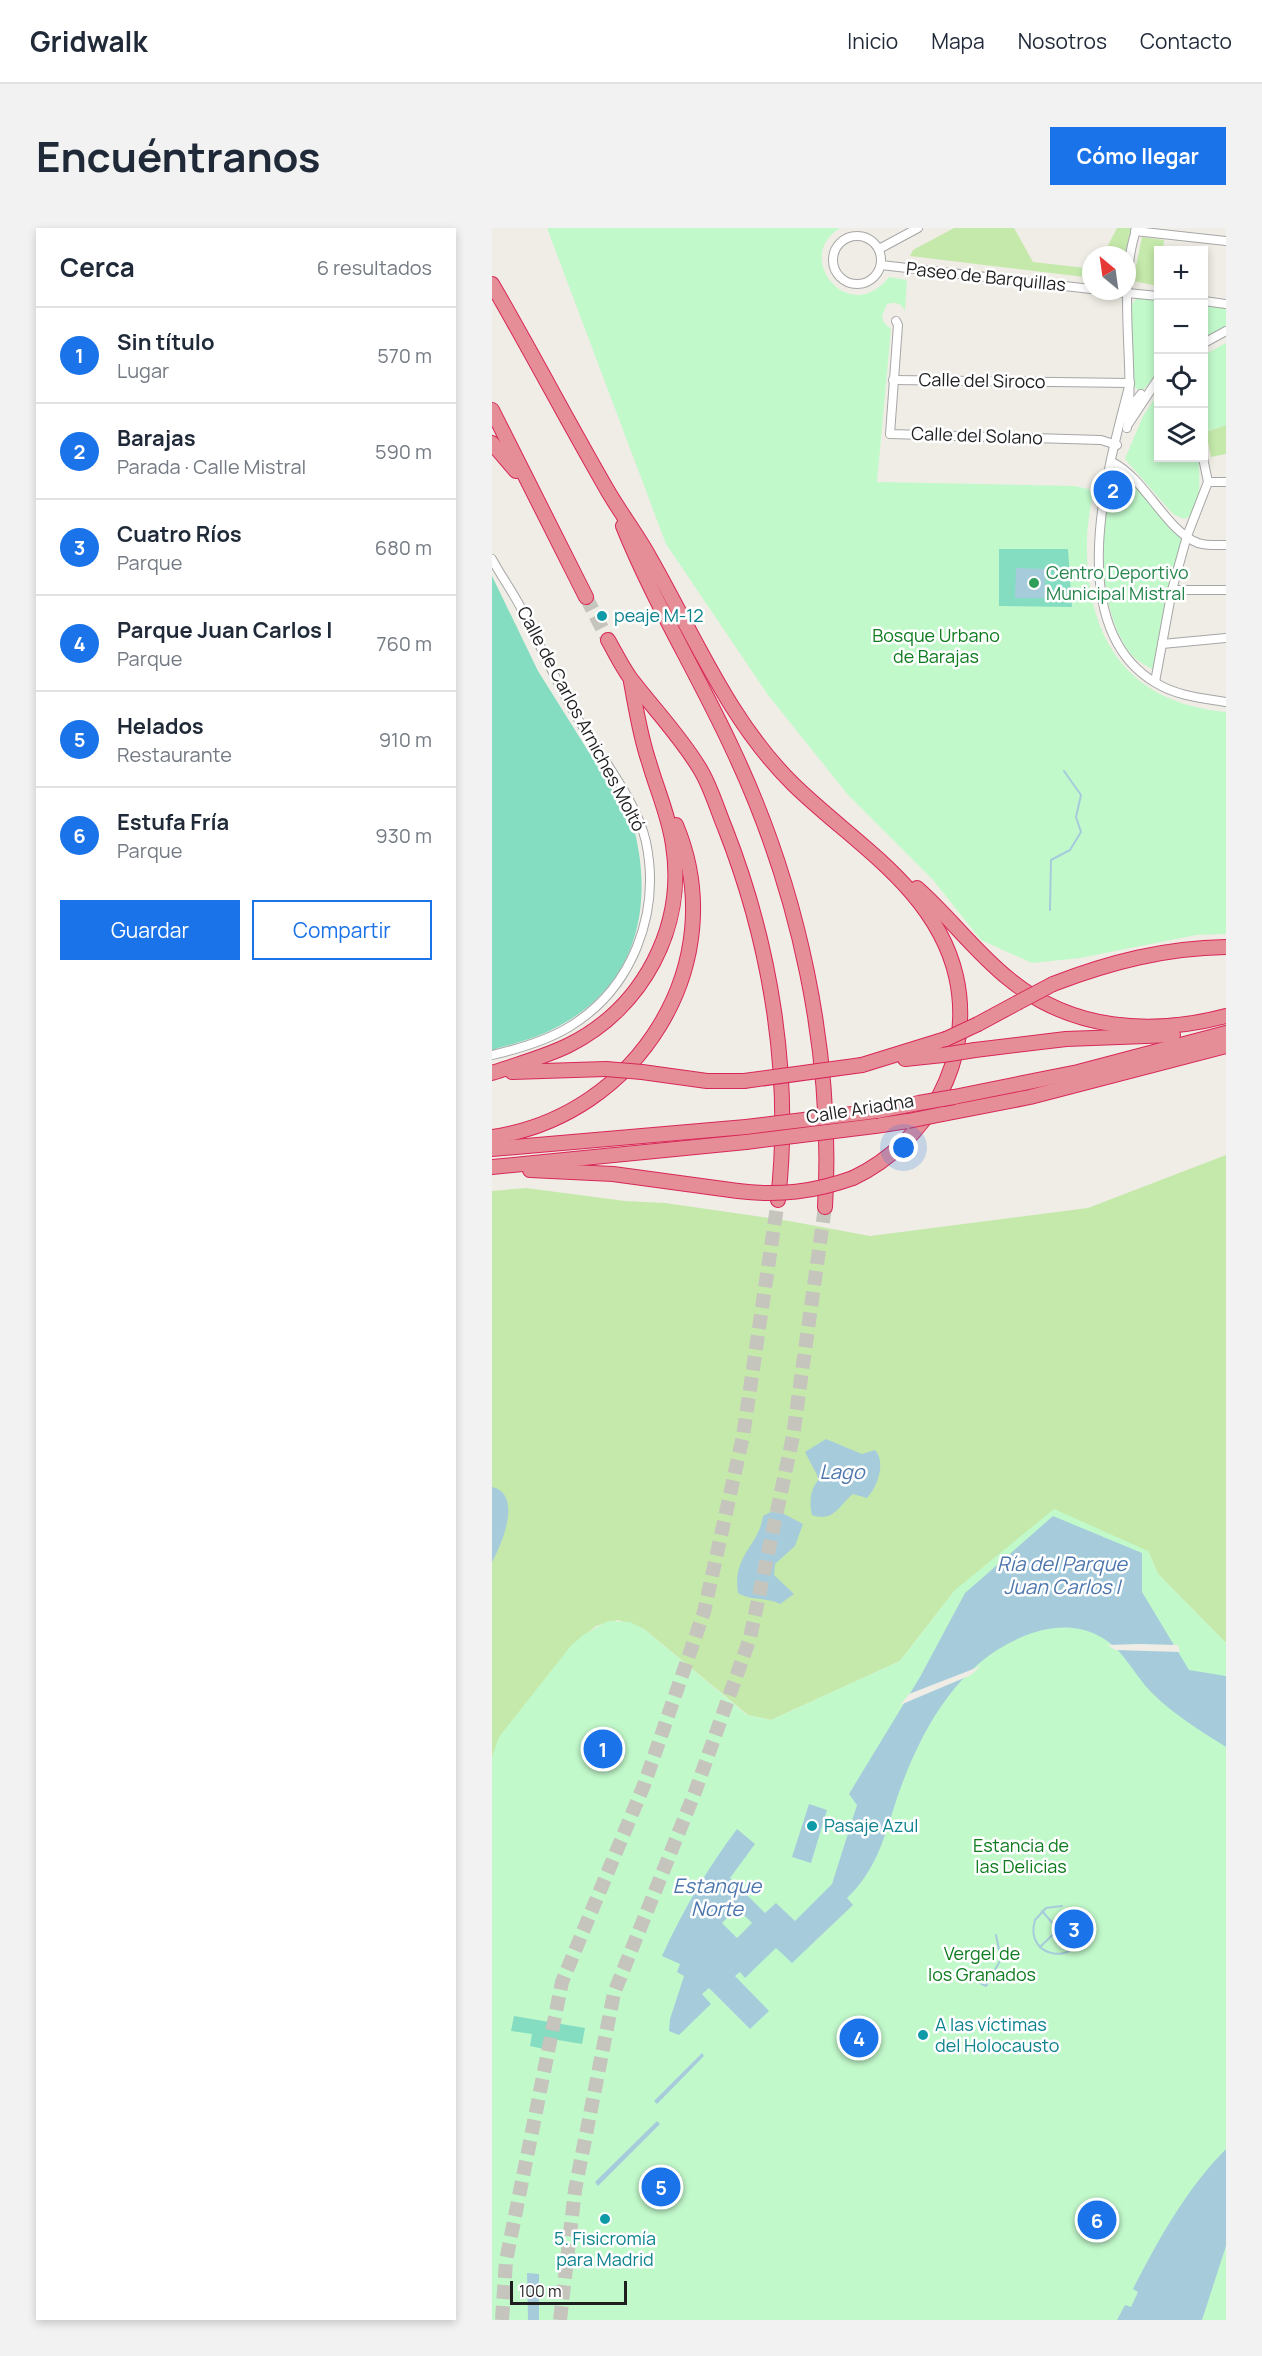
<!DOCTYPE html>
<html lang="es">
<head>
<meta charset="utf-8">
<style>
  body { margin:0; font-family:Manrope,sans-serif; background:#f2f2f3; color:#1f2937 }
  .controls { position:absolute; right:18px; top:18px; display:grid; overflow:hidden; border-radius:0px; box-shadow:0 3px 9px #0003 }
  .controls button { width:54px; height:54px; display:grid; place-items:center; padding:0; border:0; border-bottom:2px solid #e0e1e3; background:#fff; color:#1f2937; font:30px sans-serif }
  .compass { position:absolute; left:590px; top:18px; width:54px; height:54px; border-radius:50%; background:#fff; box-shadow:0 3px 9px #0003; rotate:331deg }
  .scale { position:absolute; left:18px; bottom:15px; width:117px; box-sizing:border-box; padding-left:6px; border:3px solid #1f1f1f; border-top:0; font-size:16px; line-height:21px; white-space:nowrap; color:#1f1f1f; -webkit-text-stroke:4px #fff; paint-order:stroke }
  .you { position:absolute; left:412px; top:920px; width:21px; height:21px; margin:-15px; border:4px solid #fff; border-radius:50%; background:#1a73e8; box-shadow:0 0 0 9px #1a73e833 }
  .badge { display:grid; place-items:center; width:39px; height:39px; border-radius:50%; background:#1a73e8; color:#fff; font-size:20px; font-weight:700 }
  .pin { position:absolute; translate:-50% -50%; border:3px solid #fff; box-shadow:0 2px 6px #0006 }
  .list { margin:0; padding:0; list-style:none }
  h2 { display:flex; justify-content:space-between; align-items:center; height:78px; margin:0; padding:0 24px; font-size:26px }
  h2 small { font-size:20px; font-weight:400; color:#747a83 }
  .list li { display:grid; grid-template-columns:39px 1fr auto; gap:18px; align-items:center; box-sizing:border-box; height:96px; padding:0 24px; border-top:2px solid #e0e1e3 }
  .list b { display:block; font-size:22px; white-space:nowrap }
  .list p { margin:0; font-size:20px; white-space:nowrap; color:#747a83 }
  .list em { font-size:20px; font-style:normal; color:#747a83 }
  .actions { display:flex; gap:12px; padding:18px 24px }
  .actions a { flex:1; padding:14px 0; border:2px solid #1a73e8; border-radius:0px; text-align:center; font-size:21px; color:#1a73e8 }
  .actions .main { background:#1a73e8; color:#fff }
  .icon { flex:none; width:33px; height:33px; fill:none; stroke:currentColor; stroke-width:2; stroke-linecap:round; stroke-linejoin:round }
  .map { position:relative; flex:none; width:734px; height:2092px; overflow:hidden; border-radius:0px }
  header { display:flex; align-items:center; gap:36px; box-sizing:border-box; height:84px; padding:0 30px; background:#fff; border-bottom:2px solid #e0e1e3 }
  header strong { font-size:28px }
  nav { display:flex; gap:33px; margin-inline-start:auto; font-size:21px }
  .intro { display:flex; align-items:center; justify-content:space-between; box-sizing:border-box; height:144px; padding:0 36px }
  h1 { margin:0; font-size:42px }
  .button { padding:15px 27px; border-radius:0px; background:#1a73e8; color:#fff; font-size:21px; font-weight:700 }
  main { display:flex; gap:36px; padding:0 36px }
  aside { flex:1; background:#fff; border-radius:0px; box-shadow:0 3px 9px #0003 }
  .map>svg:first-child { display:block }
  .grass { fill:#c5e9ab }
  .park { fill:#c2f9cb }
  .pitch { fill:#84ddc1 }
  .water { fill:#a6ccdc; fill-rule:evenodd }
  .pier { fill:#efede5 }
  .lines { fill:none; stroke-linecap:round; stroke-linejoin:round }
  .stream { stroke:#a6ccdc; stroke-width:2 }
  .highway-tunnel { stroke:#c5c4bd; stroke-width:14; stroke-dasharray:14 7; stroke-linecap:butt }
  .street-casing { stroke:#a6a6a6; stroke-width:10 }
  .highway-casing { stroke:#d82757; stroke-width:16 }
  .street { stroke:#fff; stroke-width:8 }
  .highway { stroke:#e68e98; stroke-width:14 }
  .highway-bridge-casing { stroke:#d82757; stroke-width:16; stroke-linecap:butt }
  .highway-bridge { stroke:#e68e98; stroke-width:14 }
  .leisure-dot { fill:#2e9e5b; stroke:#fff; stroke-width:2 }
  .culture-dot { fill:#0f9aa8; stroke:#fff; stroke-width:2 }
  .labels { text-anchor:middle; stroke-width:5; stroke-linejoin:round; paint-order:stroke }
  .street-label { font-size:18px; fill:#1f1f1f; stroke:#fff }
  .leisure-label { font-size:18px; fill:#27864d; stroke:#fff; text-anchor:start }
  .culture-label { font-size:18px; fill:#0d838f; stroke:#fff; text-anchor:start }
  .park-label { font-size:18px; fill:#0d7c1e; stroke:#fff }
  .water-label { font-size:20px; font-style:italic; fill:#4c76ad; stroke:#fff }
</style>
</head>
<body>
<header>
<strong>Gridwalk</strong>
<nav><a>Inicio</a><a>Mapa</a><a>Nosotros</a><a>Contacto</a></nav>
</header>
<div class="intro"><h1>Encuéntranos</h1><a class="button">Cómo llegar</a></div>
<main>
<aside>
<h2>Cerca<small>6 resultados</small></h2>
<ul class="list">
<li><span class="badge">1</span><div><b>Sin título</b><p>Lugar</p></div><em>570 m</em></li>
<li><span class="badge">2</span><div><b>Barajas</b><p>Parada · Calle Mistral</p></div><em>590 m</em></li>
<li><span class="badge">3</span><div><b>Cuatro Ríos</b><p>Parque</p></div><em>680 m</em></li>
<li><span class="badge">4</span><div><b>Parque Juan Carlos I</b><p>Parque</p></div><em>760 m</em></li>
<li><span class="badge">5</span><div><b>Helados</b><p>Restaurante</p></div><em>910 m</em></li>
<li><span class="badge">6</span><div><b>Estufa Fría</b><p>Parque</p></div><em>930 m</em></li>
</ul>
<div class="actions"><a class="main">Guardar</a><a>Compartir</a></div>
</aside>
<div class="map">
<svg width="734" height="2092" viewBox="0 0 734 2092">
  <rect width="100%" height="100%" fill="#efede5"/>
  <g class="grass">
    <polygon points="462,0 522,0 541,34 593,40 593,49 418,28 421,22"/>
    <polygon points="625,0 639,0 633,27 611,27"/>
    <polygon points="650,9 672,12 671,22 666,22 666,58 641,53"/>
    <polygon points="734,197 734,226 719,229 714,204"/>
    <polygon points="734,927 734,1415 666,1346 656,1323 463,1362 408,1433 279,1492 256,1487 152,1401 126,1392 104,1398 78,1419 0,1529 0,963 34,960 133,973 173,975 297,993 378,1008 596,980"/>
  </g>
  <g class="park">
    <path d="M55,0H348C300,29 357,100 397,49L415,52L413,83C409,75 404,74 395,76L390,88L392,95L399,101L385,254L582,258L601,262C599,279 595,296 595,313C593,408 634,475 734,484V706L704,707L588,730L540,735L489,712L441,652L357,568L276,467L174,316Z"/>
    <polygon points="645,70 666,72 666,144 653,160 647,163 642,158 639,77"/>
    <polygon points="712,77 734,80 734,99 712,110"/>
    <polygon points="734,115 734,197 713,204 712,127"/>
    <path d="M666,166V230H706C708,245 711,286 692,291L681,286L633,231L651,188Z"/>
    <path d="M628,241L695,308L665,444C657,439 644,433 638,425C604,379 607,297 621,244Z"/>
    <polygon points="562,1281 656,1323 666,1346 734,1415 734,2092 0,2092 0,1529 7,1509 78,1419 91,1407 116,1393 138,1394 152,1401 255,1487 279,1492 408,1433 463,1362"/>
  </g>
  <g class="pitch">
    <polygon points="507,321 576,321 580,379 507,378"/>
    <path d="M0,348L46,443L140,593C164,678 145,760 61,801C42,811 20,816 0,822Z"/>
    <polygon points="22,1788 93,1800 90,1816 60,1811 57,1822 38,1818 40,1806 19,1803"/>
  </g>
  <g class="water">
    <polygon points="524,340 553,341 553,370 523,370"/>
    <path d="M334,1211L370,1226L383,1222C394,1234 386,1258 375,1270L361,1266C347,1277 342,1295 320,1287C317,1274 318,1261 327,1251L313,1224Z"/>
    <path d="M0,1259C31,1266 10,1316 0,1334Z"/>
    <path d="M279,1284L290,1285L311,1296L303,1318L283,1336L282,1347L302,1366L288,1376C274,1369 259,1373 246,1365C240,1327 267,1318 271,1288Z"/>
    <path d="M561,1288L650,1325V1364L697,1442L734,1448V1519C709,1503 682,1487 660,1465C641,1446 631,1419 605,1407C580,1395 554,1399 530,1409C464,1436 427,1506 405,1570C393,1607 385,1642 355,1670L361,1677L300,1735L284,1720L253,1750L248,1744L243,1748L277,1783L258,1801L217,1760L210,1766L219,1776L187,1807L177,1803L178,1791L192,1748L185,1744L188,1736L170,1728C191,1682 215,1641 245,1601L263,1616L238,1650L273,1685L284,1675L303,1693L340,1656L365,1577L357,1566L428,1449L473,1365ZM245,1680L260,1695L245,1710L230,1695Z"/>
    <polygon points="317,1576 335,1582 319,1635 300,1629"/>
    <polygon points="210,1825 212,1828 165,1876 162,1873"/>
    <polygon points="165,1893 168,1896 106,1958 103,1954"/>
    <path d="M734,1921V2018L710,2092H625L633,2077L639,2079L646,2064L641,2061C666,2012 695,1960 734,1921Z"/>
    <polygon points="35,2045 47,2046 47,2092 36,2092"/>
  </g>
  <g class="pier">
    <polygon points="647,1416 686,1417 688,1424 623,1422 615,1417"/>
    <polygon points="489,1438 479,1447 408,1477 417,1466"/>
  </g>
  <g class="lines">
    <g class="stream">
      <polyline points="558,682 559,632 578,622 589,604 584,589 589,567 572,543"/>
      <path d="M570,1678L554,1680L543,1692C531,1732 590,1739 590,1699"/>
      <polyline points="550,1683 581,1719"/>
      <polyline points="548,1719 580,1688"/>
      <polyline points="493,1751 494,1749 490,1752 492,1754 497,1749 497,1747 491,1745 487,1750 488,1755 494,1758 509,1731 504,1707"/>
    </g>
    <g class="highway-tunnel">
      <polyline points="94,369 116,412"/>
      <polyline points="10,2092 14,2033 70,1754 152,1557 212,1384 251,1208 286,972"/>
      <polyline points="68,2092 83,1962 122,1765 203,1564 258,1410 301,1208 333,979"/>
    </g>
    <g class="street-casing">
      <g id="street">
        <polyline points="643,3 734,13"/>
        <circle cx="365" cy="32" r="24"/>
        <polyline points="387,21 426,0"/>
        <polyline points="389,37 599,61"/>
        <polyline points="615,63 666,68"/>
        <polyline points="712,73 734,76"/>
        <polyline points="404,93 406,97 398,206 609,212 625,217"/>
        <polyline points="712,115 734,103"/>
        <polyline points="401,152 638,155"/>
        <path d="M638,155C616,239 569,399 664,455C685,468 710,470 734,474"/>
        <polyline points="639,179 649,166"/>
        <polyline points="637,195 666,151"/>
        <path d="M635,200C644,139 624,56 645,0"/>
        <path d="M620,234C653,250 674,303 706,315C715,318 725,317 734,317"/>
        <polyline points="716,254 734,254"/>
        <path d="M0,331C9,348 21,364 30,382C49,418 65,456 86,491C108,528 145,573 154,614C169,686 140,761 77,799C54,813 26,821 0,827"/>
        <polyline points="680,362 734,362"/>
        <polyline points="670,416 734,410"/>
        <polyline points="663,454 680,362 695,308 716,254 711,230"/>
      </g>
    </g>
    <g class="highway-casing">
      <g id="highway">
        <path d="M0,56C40,125 77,196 117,265C130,287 146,308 158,330C202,407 237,493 301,556C360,614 444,661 464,748C483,831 436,914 361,950"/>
        <polyline points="0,182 94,369"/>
        <polyline points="0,215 24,243"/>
        <path d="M131,298C162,375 206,446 241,522C307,662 342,824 333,979"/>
        <path d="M116,412C123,424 130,439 139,451C162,481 189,509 208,541C219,559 225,581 233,600C279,717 300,847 286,972"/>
        <path d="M425,660C457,688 483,724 517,751C579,802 658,808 734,788"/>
        <path d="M561,756C618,734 673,720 734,719"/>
        <polyline points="486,796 525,775"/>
        <polyline points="483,822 574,811 681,807"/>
        <polyline points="413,831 451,827"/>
        <polyline points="370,837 454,811"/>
        <polyline points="20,844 114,841"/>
        <polyline points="150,844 215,853 252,853"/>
        <path d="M0,845C26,836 53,829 77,817C151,780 194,699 181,617C177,588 165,562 157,534C148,508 144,480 139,454"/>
        <polyline points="462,869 586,844 734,805"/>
        <polyline points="385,883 427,875"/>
        <polyline points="451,886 538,869 734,818"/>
        <polyline points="383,898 416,893"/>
        <path d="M0,909C145,888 242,735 184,597"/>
        <polyline points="0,921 254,899"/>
        <polyline points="0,939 254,914"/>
        <polyline points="38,942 121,946 246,963"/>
      </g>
    </g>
    <use href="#street" class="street"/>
    <use href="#highway" class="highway"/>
    <g class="highway-bridge-casing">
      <g id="highway-bridge">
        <polyline points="525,775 561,756"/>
        <polyline points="454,811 486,796"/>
        <polyline points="451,827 483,822"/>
        <polyline points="114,841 150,844"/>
        <polyline points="252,853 370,837"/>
        <polyline points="427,875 462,869"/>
        <polyline points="416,893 451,886"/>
        <polyline points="254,899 385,883"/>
        <polyline points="254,914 383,898"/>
        <path d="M246,963C287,968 322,964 361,950"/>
      </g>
    </g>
    <use href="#highway-bridge" class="highway-bridge"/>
  </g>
  <circle class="leisure-dot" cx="542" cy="355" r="6"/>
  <g class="culture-dot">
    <circle cx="110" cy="388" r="6"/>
    <circle cx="320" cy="1598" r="6"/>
    <circle cx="431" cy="1807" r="6"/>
    <circle cx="113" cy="1991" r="6"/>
  </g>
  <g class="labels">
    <g class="street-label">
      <text transform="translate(494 49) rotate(6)" y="6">Paseo de Barquillas</text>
      <text transform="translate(490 153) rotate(1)" y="6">Calle del Siroco</text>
      <text transform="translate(485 208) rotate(2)" y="6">Calle del Solano</text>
      <text transform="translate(89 491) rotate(62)" y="6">Calle de Carlos Arniches Moltó</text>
      <text transform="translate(368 881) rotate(-9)" y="6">Calle Ariadna</text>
    </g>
    <g class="leisure-label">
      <text x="554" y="351">Centro Deportivo<tspan x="554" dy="21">Municipal Mistral</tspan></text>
    </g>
    <g class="culture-label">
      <text x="122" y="394">peaje M-12</text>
      <text x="332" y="1604">Pasaje Azul</text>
      <text x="443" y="1803">A las víctimas<tspan x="443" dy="21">del Holocausto</tspan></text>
      <text x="113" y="2017" text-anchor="middle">5. Fisicromía<tspan x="113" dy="21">para Madrid</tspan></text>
    </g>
    <g class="park-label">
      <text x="444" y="414">Bosque Urbano<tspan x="444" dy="21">de Barajas</tspan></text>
      <text x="529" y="1624">Estancia de<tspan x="529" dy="21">las Delicias</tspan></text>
      <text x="490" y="1732">Vergel de<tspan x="490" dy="21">los Granados</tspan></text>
    </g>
    <g class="water-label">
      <text x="350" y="1251">Lago</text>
      <text x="570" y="1343">Ría del Parque<tspan x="570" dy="23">Juan Carlos I</tspan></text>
      <text x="225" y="1665">Estanque<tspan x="225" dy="23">Norte</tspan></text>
    </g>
  </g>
</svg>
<div class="controls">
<button>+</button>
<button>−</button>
<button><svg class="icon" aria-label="locate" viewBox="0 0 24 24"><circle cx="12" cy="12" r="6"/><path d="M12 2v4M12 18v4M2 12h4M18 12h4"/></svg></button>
<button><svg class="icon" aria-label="layers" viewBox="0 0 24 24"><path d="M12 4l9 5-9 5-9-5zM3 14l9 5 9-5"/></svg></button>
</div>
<svg class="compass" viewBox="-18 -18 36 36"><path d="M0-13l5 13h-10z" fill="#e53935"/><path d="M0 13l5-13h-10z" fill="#747a83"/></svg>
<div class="scale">100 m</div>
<div class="you"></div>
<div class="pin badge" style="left:111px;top:1521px">1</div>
<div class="pin badge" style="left:621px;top:262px">2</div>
<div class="pin badge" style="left:582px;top:1701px">3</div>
<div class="pin badge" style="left:367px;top:1810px">4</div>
<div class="pin badge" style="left:169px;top:1959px">5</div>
<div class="pin badge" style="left:605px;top:1992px">6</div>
</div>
</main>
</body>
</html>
